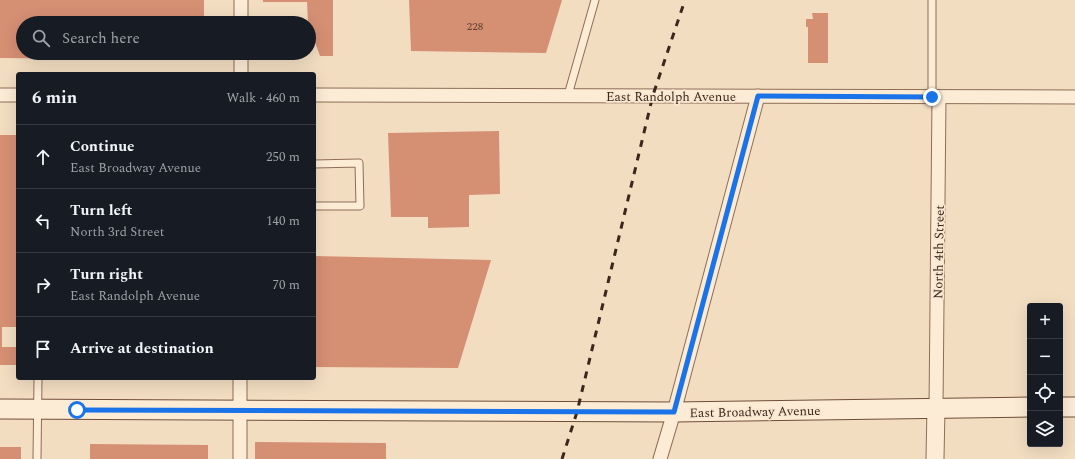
<!DOCTYPE html>
<html lang="en">
<head>
<meta charset="utf-8">
<style>
  body { margin:0; font-family:Spectral,serif; background:#20242c; color:#f1f3f6 }
  .controls { position:absolute; right:12px; bottom:12px; display:grid; overflow:hidden; border-radius:4px; box-shadow:0 4px 16px #0002 }
  .controls button { width:36px; height:36px; display:grid; place-items:center; padding:0; border:0; border-bottom:1px solid #363941; background:#171b24; color:#f1f3f6; font:20px sans-serif }
  .stop { position:absolute; width:12px; height:12px; margin:-9px; border:3px solid #1a73e8; border-radius:50%; background:#fff }
  .stop.end { background:#1a73e8; border-color:#fff; box-shadow:0 1px 4px #0008 }
  .list { margin:0; padding:0; list-style:none }
  h2 { display:flex; justify-content:space-between; align-items:center; height:52px; margin:0; padding:0 16px; font-size:17px }
  h2 small { font-size:13px; font-weight:400; color:#9ea1a6 }
  .list li { display:grid; grid-template-columns:26px 1fr auto; gap:12px; align-items:center; box-sizing:border-box; height:64px; padding:0 16px; border-top:1px solid #363941 }
  .list b { display:block; font-size:15px; white-space:nowrap }
  .list p { margin:0; font-size:13px; white-space:nowrap; color:#9ea1a6 }
  .list em { font-size:13px; font-style:normal; color:#9ea1a6 }
  .icon { flex:none; width:22px; height:22px; fill:none; stroke:currentColor; stroke-width:2; stroke-linecap:round; stroke-linejoin:round }
  .map { position:relative; flex:none; width:1075px; height:459px; overflow:hidden }
  .search { position:absolute; background:#171b24; box-shadow:0 4px 16px #0002; left:16px; top:16px; width:300px; height:44px; display:flex; align-items:center; gap:10px; box-sizing:border-box; padding:0 14px; border-radius:22px; color:#9ea1a6; font-size:15px }
  .panel { position:absolute; background:#171b24; box-shadow:0 4px 16px #0002; left:16px; top:72px; width:300px; height:308px; border-radius:4px }
  .map>svg:first-child { display:block }
  .building { fill:#d58f73 }
  .lines { fill:none; stroke-linecap:round; stroke-linejoin:round }
  .service-casing { stroke:#8e6d56; stroke-width:9 }
  .minor-casing { stroke:#8e6d56; stroke-width:15 }
  .tertiary-casing { stroke:#8e6d56; stroke-width:19 }
  .secondary-casing { stroke:#704e39; stroke-width:21 }
  .service { stroke:#fcebd5; stroke-width:7 }
  .minor { stroke:#fcebd5; stroke-width:13 }
  .tertiary { stroke:#fcebd5; stroke-width:17 }
  .secondary { stroke:#fcebd5; stroke-width:19 }
  .rail { stroke:#3c271c; stroke-width:3; stroke-dasharray:7 7; stroke-linecap:butt }
  .route { stroke:#1a73e8; stroke-width:5 }
  .labels { text-anchor:middle; stroke-width:3.5; stroke-linejoin:round; paint-order:stroke }
  .number-label { font-size:11px; fill:#624132 }
  .street-label { font-size:13px; fill:#3c271c; stroke:#f9e8d1 }
</style>
</head>
<body>
<div class="map">
<svg width="1075" height="459" viewBox="0 0 1075 459">
  <rect width="100%" height="100%" fill="#f2ddc1"/>
  <g class="building">
    <polygon points="0,0 204,0 204,23 23,23 23,53 203,53 203,60 0,58"/>
    <polygon points="263,0 333,0 333,56 320,56 308,23 307,2 263,2"/>
    <polygon points="409,0 562,0 546,53 411,51"/>
    <polygon points="812,13 828,13 828,63 808,63 808,27 806,27 806,19 813,19"/>
    <polygon points="499,131 500,194 469,195 469,227 428,228 428,217 391,217 388,133"/>
    <polygon points="0,135 18,135 18,327 2,327 2,347 18,347 18,365 0,365"/>
    <polygon points="314,256 491,260 458,368 314,367"/>
    <polygon points="255,442 386,443 386,459 255,459"/>
    <polygon points="90,444 208,445 208,459 90,459"/>
    <rect x="0" y="447" width="21" height="12"/>
  </g>
  <g class="lines">
    <g class="service-casing">
      <g id="service">
        <polyline points="932,0 932,97"/>
        <polyline points="568,95 595,0"/>
        <polyline points="314,164 359,163 360,206 314,206"/>
        <polyline points="37,459 38,378"/>
      </g>
    </g>
    <g class="minor-casing">
      <g id="minor">
        <polyline points="241,23 241,0"/>
        <polyline points="241,74 241,53"/>
        <polyline points="0,95 18,95"/>
        <polyline points="314,95 1075,97"/>
        <polyline points="936,408 939,97"/>
        <polyline points="240,459 240,378"/>
        <polyline points="660,459 674,412 758,96"/>
      </g>
    </g>
    <g class="tertiary-casing">
      <polyline id="tertiary" points="935,459 936,408"/>
    </g>
    <g class="secondary-casing">
      <g id="secondary">
        <polyline points="1060,407 1075,407"/>
        <polyline points="0,409 674,412 1030,407"/>
      </g>
    </g>
    <use href="#service" class="service"/>
    <use href="#minor" class="minor"/>
    <use href="#tertiary" class="tertiary"/>
    <use href="#secondary" class="secondary"/>
    <polyline class="rail" points="562,459 577,412 653,95 685,0"/>
  </g>
  <g class="lines">
    <polyline class="route" points="77,410 674,412 758,96 932,97"/>
  </g>
  <g class="labels">
    <g class="number-label">
      <text x="475" y="30">228</text>
    </g>
    <g class="street-label">
      <text x="671" y="101">East Randolph Avenue</text>
      <text transform="translate(938 252) rotate(-89)" y="5">North 4th Street</text>
      <text transform="translate(755 411) rotate(-1)" y="5">East Broadway Avenue</text>
    </g>
  </g>
</svg>
<div class="controls">
<button>+</button>
<button>−</button>
<button><svg class="icon" aria-label="locate" viewBox="0 0 24 24"><circle cx="12" cy="12" r="6"/><path d="M12 2v4M12 18v4M2 12h4M18 12h4"/></svg></button>
<button><svg class="icon" aria-label="layers" viewBox="0 0 24 24"><path d="M12 4l9 5-9 5-9-5zM3 14l9 5 9-5"/></svg></button>
</div>
<div class="stop" style="left:77px;top:410px"></div>
<div class="stop end" style="left:932px;top:97px"></div>
<div class="search"><svg class="icon" aria-label="search" viewBox="0 0 24 24"><circle cx="10" cy="10" r="6"/><path d="M15 15l6 6"/></svg>Search here</div>
<section class="panel">
<h2>6 min<small>Walk · 460 m</small></h2>
<ul class="list">
<li><svg class="icon" aria-label="ahead" viewBox="0 0 24 24"><path d="M12 20V5M6 11l6-6 6 6"/></svg><div><b>Continue</b><p>East Broadway Avenue</p></div><em>250 m</em></li>
<li><svg class="icon" aria-label="left" viewBox="0 0 24 24"><path d="M17 20v-9H6M10 6l-5 5 5 5"/></svg><div><b>Turn left</b><p>North 3rd Street</p></div><em>140 m</em></li>
<li><svg class="icon" aria-label="right" viewBox="0 0 24 24"><path d="M7 20v-9h11M14 6l5 5-5 5"/></svg><div><b>Turn right</b><p>East Randolph Avenue</p></div><em>70 m</em></li>
<li><svg class="icon" aria-label="arrive" viewBox="0 0 24 24"><path d="M6 21V4h12l-3 4 3 4H6"/></svg><div><b>Arrive at destination</b></div></li>
</ul>
</section>
</div>
</body>
</html>
